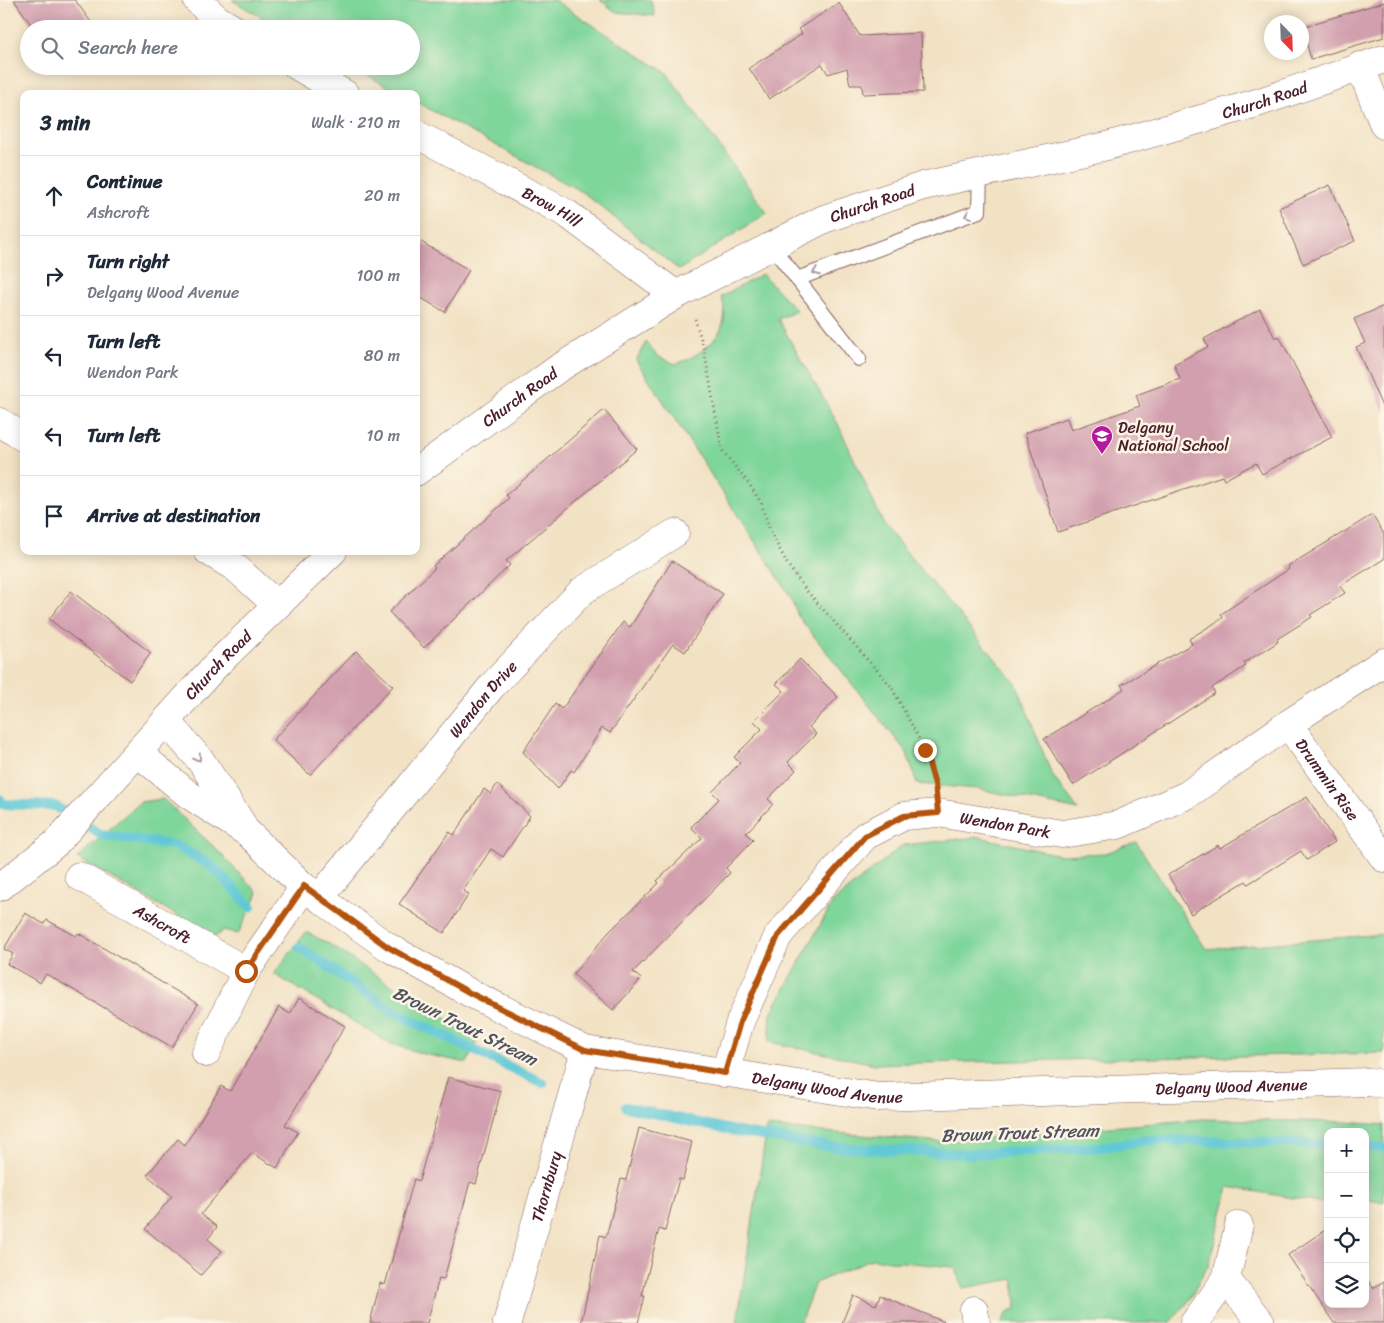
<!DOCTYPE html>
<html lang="en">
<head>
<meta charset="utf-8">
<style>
  body { margin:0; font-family:Sriracha,sans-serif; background:#f2f2f3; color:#1f2937 }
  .controls { position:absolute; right:15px; bottom:15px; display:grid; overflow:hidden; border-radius:10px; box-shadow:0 2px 12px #0003 }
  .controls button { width:45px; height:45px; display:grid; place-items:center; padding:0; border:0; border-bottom:1px solid #e0e1e3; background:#fff; color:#1f2937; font:25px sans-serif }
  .compass { position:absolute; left:1264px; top:15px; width:45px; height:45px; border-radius:50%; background:#fff; box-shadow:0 2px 12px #0003; rotate:157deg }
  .stop { position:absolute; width:15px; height:15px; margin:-11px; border:4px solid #b45309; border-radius:50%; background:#fff }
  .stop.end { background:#b45309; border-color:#fff; box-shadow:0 1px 5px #0008 }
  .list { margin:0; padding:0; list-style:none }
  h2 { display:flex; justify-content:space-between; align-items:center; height:65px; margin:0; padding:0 20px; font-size:21px }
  h2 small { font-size:16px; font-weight:400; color:#747a83 }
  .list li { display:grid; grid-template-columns:32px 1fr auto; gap:15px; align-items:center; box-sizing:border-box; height:80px; padding:0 20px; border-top:1px solid #e0e1e3 }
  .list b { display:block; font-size:19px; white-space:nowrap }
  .list p { margin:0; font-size:16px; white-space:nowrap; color:#747a83 }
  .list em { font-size:16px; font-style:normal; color:#747a83 }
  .icon { flex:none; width:28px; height:28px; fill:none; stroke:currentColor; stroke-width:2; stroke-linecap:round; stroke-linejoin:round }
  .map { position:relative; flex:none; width:1384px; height:1323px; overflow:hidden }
  .search { position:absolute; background:#fff; box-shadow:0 2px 12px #0003; left:20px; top:20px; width:400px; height:55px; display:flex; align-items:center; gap:12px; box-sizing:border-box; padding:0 18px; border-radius:28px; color:#747a83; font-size:19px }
  .panel { position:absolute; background:#fff; box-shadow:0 2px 12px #0003; left:20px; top:90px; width:400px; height:465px; border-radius:10px }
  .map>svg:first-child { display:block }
  .green { fill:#7fd69b; stroke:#647a63 }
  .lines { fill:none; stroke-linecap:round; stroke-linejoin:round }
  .stream { stroke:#5ec8d7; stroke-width:10 }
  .building { fill:#d19fae }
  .lane-casing { stroke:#856361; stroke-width:16 }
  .street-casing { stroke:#856361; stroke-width:29 }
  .secondary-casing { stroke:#856361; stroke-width:29 }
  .path { stroke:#856361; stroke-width:3; stroke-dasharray:1 4; stroke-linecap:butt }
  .lane { stroke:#fff; stroke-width:14 }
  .street { stroke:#fff; stroke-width:28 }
  .secondary { stroke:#fff; stroke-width:28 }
  .oneway { stroke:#ae9aa0 }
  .route { stroke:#b45309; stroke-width:6 }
  .labels { text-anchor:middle; stroke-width:5; stroke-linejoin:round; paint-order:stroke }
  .street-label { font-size:16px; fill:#4a1f2b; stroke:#fcf5e5 }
  .poi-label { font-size:16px; fill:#4a1f2b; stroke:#fcf5e5; text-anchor:start }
  .water-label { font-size:18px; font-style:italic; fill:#50525f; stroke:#fcf5e5 }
</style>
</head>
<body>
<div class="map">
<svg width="1384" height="1323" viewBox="0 0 1384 1323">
  <rect width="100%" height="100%" fill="#fcf5e5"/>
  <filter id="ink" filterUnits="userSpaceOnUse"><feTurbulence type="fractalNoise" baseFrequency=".02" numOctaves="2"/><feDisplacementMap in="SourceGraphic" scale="10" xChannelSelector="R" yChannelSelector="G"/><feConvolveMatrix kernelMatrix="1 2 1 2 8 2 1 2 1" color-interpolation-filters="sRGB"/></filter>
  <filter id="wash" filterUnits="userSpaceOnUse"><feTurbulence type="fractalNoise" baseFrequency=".0096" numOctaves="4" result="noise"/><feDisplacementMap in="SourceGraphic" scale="20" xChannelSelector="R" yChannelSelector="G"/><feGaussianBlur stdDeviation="1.12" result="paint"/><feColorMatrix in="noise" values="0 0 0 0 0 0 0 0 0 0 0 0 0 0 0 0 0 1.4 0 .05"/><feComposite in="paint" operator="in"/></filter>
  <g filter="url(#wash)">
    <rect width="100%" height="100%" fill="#f2e2c4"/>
    <g class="green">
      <polygon points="232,0 554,0 667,73 767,213 679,270 584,193 416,102 416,94 401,94 351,66 411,66 411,29 281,29"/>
      <polygon points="600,0 651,0 655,16 616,12"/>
      <path d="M762,274L797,311L778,319L838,424L884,525L1017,685L1052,775L1078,810L979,789L917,784L907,753L798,616L791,597L636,360L646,342L657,356L676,364C705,354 735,330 721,297Z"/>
      <polygon points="163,799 217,850 258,893 238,934 224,930 215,937 77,858 140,802"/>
      <polygon points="979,837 1060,855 1106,853 1136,842 1206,949 1384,934 1384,1053 875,1064 769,1042 771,1013 833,902 903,845"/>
      <polygon points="306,932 329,944 412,999 479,1037 467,1063 424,1054 389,1043 274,974"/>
      <polygon points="1201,1119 1345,1122 1384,1125 1384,1203 1365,1199 1365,1132 1328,1132 1328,1204 1229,1187 1208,1266 1188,1302 1170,1323 1001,1323 1009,1311 1016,1309 1014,1279 963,1288 954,1267 871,1259 815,1283 800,1323 737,1323 767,1127 941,1142"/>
    </g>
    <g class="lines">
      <g class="stream">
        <polyline points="0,799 2,804 55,806 102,835 174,845 212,866 251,907"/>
        <polyline points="299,947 394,1012 543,1083"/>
        <polyline points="626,1107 743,1133 832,1147 970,1154 1101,1147 1148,1140 1328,1144"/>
        <polyline points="1365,1146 1384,1148"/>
      </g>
    </g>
    <g id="blocks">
      <g class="building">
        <polygon points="14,0 75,0 93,25 88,29 34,29"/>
        <polygon points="1384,2 1384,37 1311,59 1302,27"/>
        <polygon points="839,3 860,36 921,33 923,92 863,94 862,85 850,85 847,68 828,74 822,64 769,99 749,68 802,34 798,29"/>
        <polygon points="1330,185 1355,241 1303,264 1279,208"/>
        <polygon points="416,239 469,270 445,312 416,295"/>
        <polygon points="1384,306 1384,411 1356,347 1365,343 1354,319"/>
        <polygon points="1260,309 1275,338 1279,336 1332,437 1262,474 1256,463 1224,480 1222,476 1058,532 1025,433 1067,418 1071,430 1140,406 1136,395 1180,379 1174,364 1208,347 1204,339"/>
        <polygon points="604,410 637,449 506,561 510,565 424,648 389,612 435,568 433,566 509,498 506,495"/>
        <polygon points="1372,515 1384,534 1384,559 1340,586 1345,593 1310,615 1312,617 1277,639 1278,642 1244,663 1246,666 1212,688 1215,693 1073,785 1044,739 1124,689 1121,685 1192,644 1189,639 1223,618 1221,614 1289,569 1288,566"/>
        <polygon points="672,561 723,594 685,652 673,644 610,733 602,728 574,772 571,770 558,789 523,752 555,704 562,709 623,622 630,627"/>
        <polygon points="71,591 151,653 130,681 49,619"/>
        <polygon points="356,651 393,686 310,775 273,740"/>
        <polygon points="800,659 838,697 809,727 816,734 788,762 796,770 768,799 773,804 746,833 753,840 726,868 730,873 633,972 641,979 613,1010 573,974 609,932 659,883 657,881 702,838 691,827 719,799 712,792 740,763 734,757 762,729 754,721 784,691 776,684"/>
        <polygon points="497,784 530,816 503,857 491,849 463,891 469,894 444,933 399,904 449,832 454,835 484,789 491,794"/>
        <polygon points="1307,797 1335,842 1307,860 1301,851 1248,884 1246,881 1191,914 1168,875 1218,845 1220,848"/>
        <polygon points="25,913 44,924 47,920 76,936 78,933 198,1004 172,1047 46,974 40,983 7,964 13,954 4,949"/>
        <polygon points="299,998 345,1026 285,1125 298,1132 277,1168 252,1153 201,1214 217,1227 208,1239 222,1251 201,1275 145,1229 172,1196 147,1175 178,1139 185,1145 221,1086 230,1091 279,1007 290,1014"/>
        <polygon points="448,1077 501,1091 476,1184 470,1182 444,1279 439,1278 427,1323 370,1323 380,1283 385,1285 414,1179 419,1181"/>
        <polygon points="639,1128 692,1142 683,1180 679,1179 665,1231 659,1229 642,1296 645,1296 638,1323 581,1323 600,1235 606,1237 621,1179 626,1180"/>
        <polygon points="1328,1228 1328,1304 1365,1304 1365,1276 1373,1288 1384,1281 1384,1323 1334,1323 1288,1255"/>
        <polygon points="853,1295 876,1305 880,1295 947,1323 842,1323"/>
      </g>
    </g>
  </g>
  <g filter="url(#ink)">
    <use href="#blocks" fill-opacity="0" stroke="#856361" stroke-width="1"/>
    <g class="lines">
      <g class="lane-casing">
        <g id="lane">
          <polyline points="771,245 859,359"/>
          <polyline points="797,279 979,211 980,174"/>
        </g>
      </g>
      <g class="street-casing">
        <g id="street">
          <polyline points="197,0 217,19 234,29"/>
          <polyline points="297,66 345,94"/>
          <polyline points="1360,66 1384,125"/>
          <path id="s1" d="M416,134L566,213L676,295"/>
          <polyline points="0,422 24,438"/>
          <polyline points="208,551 236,568 277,605"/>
          <path id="s2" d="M1288,724L1384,858"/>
          <path id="s3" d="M79,876L246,971"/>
          <path id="s4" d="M319,898L492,686L582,591L675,533"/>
          <polyline points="206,1053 246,971 304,887"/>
          <path id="s5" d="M725,1073L740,1022L778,936L865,836L904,816L938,813L1062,834L1118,825L1187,795L1288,724L1384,662"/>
          <polyline points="1226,1279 1261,1323"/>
          <polyline points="974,1310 976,1323"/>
          <path id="s6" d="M507,1323L585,1050"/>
          <polyline points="1194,1323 1226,1279 1239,1225"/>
        </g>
      </g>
      <g class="secondary-casing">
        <g id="secondary">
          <path id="s7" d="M416,472L556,370L676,295L824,219L923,186L1107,146L1257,103L1384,59"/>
          <polyline points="166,721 201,761 242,824"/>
          <path id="s8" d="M138,753L189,795L248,833L304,887L388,947L470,993L585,1050L878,1097L1369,1082L1384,1084"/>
          <path id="s9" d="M0,887L55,844L216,665L333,551"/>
        </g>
      </g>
      <polyline class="path" points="695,319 704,349 722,450 750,485 761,503 771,533 788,565 805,589 891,686 925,750 935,783"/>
      <use href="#lane" class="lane"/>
      <use href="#street" class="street"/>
      <use href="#secondary" class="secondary"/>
    </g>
    <defs><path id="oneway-chevron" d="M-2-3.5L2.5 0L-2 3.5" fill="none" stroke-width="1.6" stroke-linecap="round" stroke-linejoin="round" transform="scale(1.25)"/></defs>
    <g class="oneway">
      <use href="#oneway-chevron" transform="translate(968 215) rotate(159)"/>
      <use href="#oneway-chevron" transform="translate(816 272) rotate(159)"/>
      <use href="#oneway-chevron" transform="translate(198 758) rotate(52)"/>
    </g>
  </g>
  <g class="lines" filter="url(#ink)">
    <polyline class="route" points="246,971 304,886 388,947 470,993 585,1050 725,1073 740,1022 778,936 865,836 904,816 938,813 935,784 925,750"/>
  </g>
  <defs>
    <g id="school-pin" transform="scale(1.125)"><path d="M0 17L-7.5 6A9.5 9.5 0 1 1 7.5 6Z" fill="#b5179e" stroke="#fcf5e5"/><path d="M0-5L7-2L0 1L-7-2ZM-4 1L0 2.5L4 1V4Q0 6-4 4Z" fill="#fff"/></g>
  </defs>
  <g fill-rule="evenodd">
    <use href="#school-pin" x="1102" y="436"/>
  </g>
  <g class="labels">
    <g class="street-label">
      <text dy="6" stroke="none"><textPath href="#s7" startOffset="938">Church Road</textPath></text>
      <text dy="6" stroke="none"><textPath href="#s7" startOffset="532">Church Road</textPath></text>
      <text dy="6" stroke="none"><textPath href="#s1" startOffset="154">Brow Hill</textPath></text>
      <text dy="6" stroke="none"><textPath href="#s7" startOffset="128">Church Road</textPath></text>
      <text dy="6" stroke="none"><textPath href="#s9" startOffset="312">Church Road</textPath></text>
      <text dy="6" stroke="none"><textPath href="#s4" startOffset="258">Wendon Drive</textPath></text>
      <text dy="6" stroke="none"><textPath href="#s2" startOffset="68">Drummin Rise</textPath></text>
      <text dy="6" stroke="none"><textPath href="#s5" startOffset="426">Wendon Park</textPath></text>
      <text dy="6" stroke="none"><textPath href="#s3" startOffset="96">Ashcroft</textPath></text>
      <text dy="6" stroke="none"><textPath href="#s8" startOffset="785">Delgany Wood Avenue</textPath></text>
      <text dy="6" stroke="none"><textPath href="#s8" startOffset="1190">Delgany Wood Avenue</textPath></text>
      <text dy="6" stroke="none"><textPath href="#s6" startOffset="142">Thornbury</textPath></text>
    </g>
    <g class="poi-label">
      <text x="1118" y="433">Delgany<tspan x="1118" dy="18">National School</tspan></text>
    </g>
    <g class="water-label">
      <text transform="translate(465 1026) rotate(26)" y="6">Brown Trout Stream</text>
      <text transform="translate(1020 1133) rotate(-2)" y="6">Brown Trout Stream</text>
    </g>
  </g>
</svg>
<div class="controls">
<button>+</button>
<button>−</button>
<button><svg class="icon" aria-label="locate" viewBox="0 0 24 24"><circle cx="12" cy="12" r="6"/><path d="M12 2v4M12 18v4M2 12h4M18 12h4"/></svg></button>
<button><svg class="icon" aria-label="layers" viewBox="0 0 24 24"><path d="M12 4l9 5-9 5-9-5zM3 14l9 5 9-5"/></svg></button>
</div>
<svg class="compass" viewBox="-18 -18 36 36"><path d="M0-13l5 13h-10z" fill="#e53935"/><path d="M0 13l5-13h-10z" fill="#747a83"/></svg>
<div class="stop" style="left:246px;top:971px"></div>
<div class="stop end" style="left:925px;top:750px"></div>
<div class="search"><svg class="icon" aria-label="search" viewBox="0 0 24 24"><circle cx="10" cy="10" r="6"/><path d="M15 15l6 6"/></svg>Search here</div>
<section class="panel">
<h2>3 min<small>Walk · 210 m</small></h2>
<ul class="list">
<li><svg class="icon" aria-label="ahead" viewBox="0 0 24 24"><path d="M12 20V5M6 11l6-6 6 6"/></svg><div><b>Continue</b><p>Ashcroft</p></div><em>20 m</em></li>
<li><svg class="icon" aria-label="right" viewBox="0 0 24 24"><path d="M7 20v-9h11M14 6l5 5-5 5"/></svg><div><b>Turn right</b><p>Delgany Wood Avenue</p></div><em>100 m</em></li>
<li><svg class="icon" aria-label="left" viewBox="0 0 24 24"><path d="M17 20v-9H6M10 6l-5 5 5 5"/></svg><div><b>Turn left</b><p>Wendon Park</p></div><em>80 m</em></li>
<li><svg class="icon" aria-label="left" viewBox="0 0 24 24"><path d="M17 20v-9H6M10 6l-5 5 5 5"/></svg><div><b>Turn left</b></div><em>10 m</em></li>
<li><svg class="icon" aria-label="arrive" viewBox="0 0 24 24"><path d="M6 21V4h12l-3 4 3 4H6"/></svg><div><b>Arrive at destination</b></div></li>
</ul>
</section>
</div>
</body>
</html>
